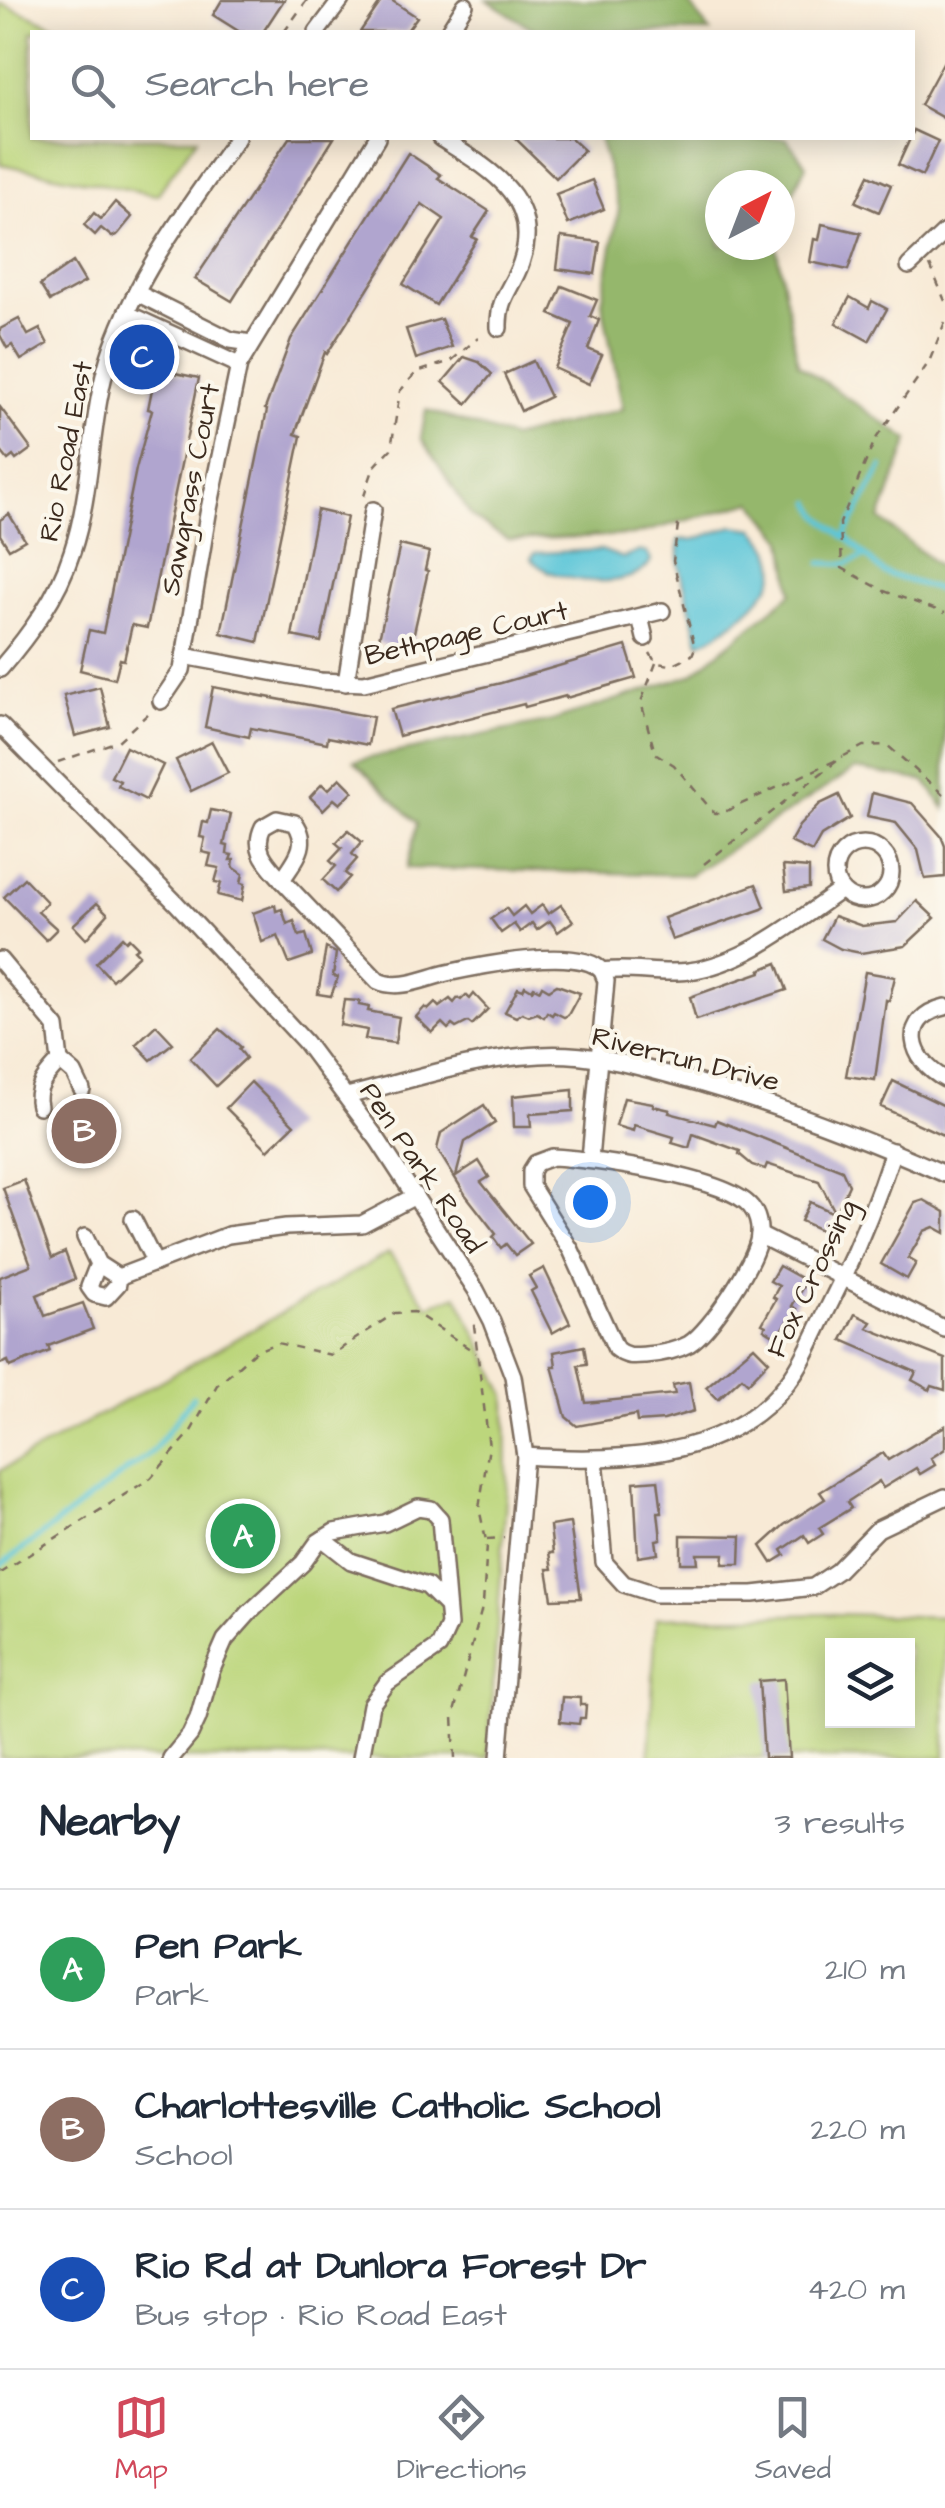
<!DOCTYPE html>
<html lang="en">
<head>
<meta charset="utf-8">
<style>
  body { margin:0; font-family:"Architects Daughter",sans-serif; background:#f2f2f3; color:#1f2937 }
  .controls { position:absolute; right:30px; bottom:30px; display:grid; overflow:hidden; border-radius:0px; box-shadow:0 5px 25px #0003 }
  .controls button { width:90px; height:90px; display:grid; place-items:center; padding:0; border:0; border-bottom:2px solid #e0e1e3; background:#fff; color:#1f2937; font:50px sans-serif }
  .compass { position:absolute; left:705px; top:170px; width:90px; height:90px; border-radius:50%; background:#fff; box-shadow:0 5px 25px #0003; rotate:42deg }
  .you { position:absolute; left:590px; top:1202px; width:35px; height:35px; margin:-25px; border:8px solid #fff; border-radius:50%; background:#1a73e8; box-shadow:0 0 0 15px #1a73e833 }
  .badge { display:grid; place-items:center; width:65px; height:65px; border-radius:50%; background:#d1495b; color:#fff; font-size:32px; font-weight:700 }
  .pin { position:absolute; translate:-50% -50%; border:5px solid #fff; box-shadow:0 2px 10px #0006 }
  .list { margin:0; padding:0; list-style:none }
  h2 { display:flex; justify-content:space-between; align-items:center; height:130px; margin:0; padding:0 40px; font-size:42px }
  h2 small { font-size:32px; font-weight:400; color:#747a83 }
  .list li { display:grid; grid-template-columns:65px 1fr auto; gap:30px; align-items:center; box-sizing:border-box; height:160px; padding:0 40px; border-top:2px solid #e0e1e3 }
  .list b { display:block; font-size:38px; white-space:nowrap }
  .list p { margin:0; font-size:32px; white-space:nowrap; color:#747a83 }
  .list em { font-size:32px; font-style:normal; color:#747a83 }
  .icon { flex:none; width:55px; height:55px; fill:none; stroke:currentColor; stroke-width:2; stroke-linecap:round; stroke-linejoin:round }
  .map { position:relative; flex:none; width:945px; height:1758px; overflow:hidden }
  .search { position:absolute; background:#fff; box-shadow:0 5px 25px #0003; left:30px; right:30px; top:30px; height:110px; display:flex; align-items:center; gap:25px; box-sizing:border-box; padding:0 35px; border-radius:0px; color:#747a83; font-size:38px }
  .sheet { height:610px; background:#fff }
  nav { display:flex; justify-content:space-around; align-items:center; box-sizing:border-box; height:140px; border-top:2px solid #e0e1e3; background:#fff; font-size:28px; color:#747a83 }
  nav a { display:grid; justify-items:center; gap:5px }
  nav .on { color:#d1495b }
  .map>svg:first-child { display:block }
  .green { fill:#bcd67c; stroke:#7c804d; stroke-width:2.5; fill-rule:evenodd }
  .forest { fill:#95b76c; stroke:#687045; stroke-width:2.5 }
  .water { fill:#5dc6d8; stroke:#4c787b; stroke-width:2.5 }
  .lines { fill:none; stroke-linecap:round; stroke-linejoin:round }
  .stream { stroke:#5dc6d8; stroke-width:5 }
  .building { fill:#b0a5cf }
  .minor-casing { stroke:#7d6d5e; stroke-width:20 }
  .path { stroke:#7d6d5e; stroke-width:2.5; stroke-dasharray:8 8; stroke-linecap:butt }
  .minor { stroke:#fff; stroke-width:15 }
  .labels { text-anchor:middle; stroke-width:8; stroke-linejoin:round; paint-order:stroke }
  .street-label { font-size:28px; fill:#3b2a1e; stroke:#fbf7ec }
</style>
</head>
<body>
<div class="map">
<svg width="945" height="1758" viewBox="0 0 945 1758">
  <rect width="100%" height="100%" fill="#fbf7ec"/>
  <filter id="ink" filterUnits="userSpaceOnUse"><feTurbulence type="fractalNoise" baseFrequency=".01" numOctaves="2"/><feDisplacementMap in="SourceGraphic" scale="20" xChannelSelector="R" yChannelSelector="G"/><feConvolveMatrix kernelMatrix="1 2 1 2 8 2 1 2 1" color-interpolation-filters="sRGB"/></filter>
  <filter id="wash" filterUnits="userSpaceOnUse"><feTurbulence type="fractalNoise" baseFrequency=".0048" numOctaves="4" result="noise"/><feDisplacementMap in="SourceGraphic" scale="40" xChannelSelector="R" yChannelSelector="G"/><feGaussianBlur stdDeviation="2.25" result="paint"/><feColorMatrix in="noise" values="0 0 0 0 0 0 0 0 0 0 0 0 0 0 0 0 0 1.4 0 .05"/><feComposite in="paint" operator="in"/></filter>
  <g filter="url(#wash)">
    <rect width="100%" height="100%" fill="#f8ead6"/>
    <g class="green">
      <polygon points="0,3 70,32 32,32 32,138 197,138 157,195 0,164"/>
      <polygon points="389,1253 428,1306 457,1295 506,1396 507,1484 488,1758 0,1758 0,1471"/>
      <path d="M831,1614L945,1617V1758H649L656,1618ZM832,1646H908V1720H832Z"/>
    </g>
    <g class="forest">
      <polygon points="487,0 687,0 710,32 538,32"/>
      <polygon points="599,138 786,138 806,165 780,219 780,185 720,185 720,245 776,245 798,364 909,440 880,519 945,571 945,809 925,781 855,769 690,875 407,868 417,823 354,761 552,721 691,675 792,593 784,540 753,502 633,535 508,540 472,517 421,438 426,410 512,438 623,409 602,302 619,208"/>
    </g>
    <g class="water">
      <path d="M733,526L755,529C765,541 778,556 775,572C771,596 721,637 699,643L679,564V540L696,539Z"/>
      <path d="M601,550L623,558L640,551L647,553L651,560C638,593 548,584 531,558L535,553Z"/>
    </g>
    <g class="lines">
      <g class="stream">
        <polyline points="882,467 845,536 884,573 945,592"/>
        <polyline points="812,502 820,516 844,537"/>
        <polyline points="821,563 846,564 865,556"/>
        <polyline points="0,1566 153,1451 193,1397"/>
      </g>
    </g>
    <g id="blocks">
      <g class="building">
        <polygon points="222,0 284,0 263,32 240,32 213,15"/>
        <polygon points="382,0 391,0 417,17 406,32 360,32"/>
        <polygon points="945,59 945,119 920,105"/>
        <polygon points="914,130 938,141 922,176 898,165"/>
        <polygon points="289,138 334,138 232,301 195,279"/>
        <polygon points="515,138 571,138 584,150 556,178"/>
        <polygon points="408,153 441,175 438,178 489,211 472,237 477,239 436,305 403,284 444,219 422,204 327,354 325,352 295,434 301,436 258,642 221,633 267,410 265,409 291,339"/>
        <polygon points="869,175 891,185 879,212 856,202"/>
        <polygon points="592,180 604,209 568,224 556,194"/>
        <polygon points="115,202 132,217 118,234 112,237 101,228 95,235 84,225 94,213 101,219"/>
        <polygon points="822,224 861,233 848,270 810,262 814,239 819,240"/>
        <polygon points="561,237 600,242 595,274 557,269"/>
        <polygon points="73,262 85,282 50,301 40,285"/>
        <polygon points="562,286 597,300 590,316 599,320 588,349 602,355 589,384 554,368 573,324 550,314"/>
        <polygon points="850,297 869,308 872,301 887,309 869,341 836,323"/>
        <polygon points="19,319 28,335 40,329 48,344 21,360 12,345 7,348 0,335 0,329"/>
        <polygon points="441,319 452,347 416,359 406,329"/>
        <polygon points="464,357 479,362 492,374 467,404 443,382"/>
        <polygon points="533,361 550,397 521,411 504,374"/>
        <polygon points="156,369 199,378 147,628 132,625 124,660 120,659 115,679 80,670 89,630 103,633 136,469 152,410 148,409"/>
        <polygon points="0,407 31,449 16,460 13,456 8,460 0,450"/>
        <polygon points="317,510 347,517 321,642 292,636"/>
        <polygon points="9,514 25,540 9,549 0,535 0,520"/>
        <polygon points="400,545 429,552 425,570 428,571 410,650 378,643"/>
        <polygon points="626,646 636,678 566,698 566,696 525,707 524,704 399,736 391,709 501,683"/>
        <polygon points="100,687 110,727 75,736 64,696"/>
        <polygon points="213,687 373,717 368,745 328,737 327,743 251,728 249,737 205,727"/>
        <polygon points="212,742 228,773 191,791 176,760"/>
        <polygon points="126,747 163,765 146,800 118,786 120,781 111,777"/>
        <polygon points="340,778 353,791 340,804 334,799 323,810 310,797 322,784 328,790"/>
        <polygon points="872,793 912,803 941,836 945,846 945,877 925,879 918,850 896,823 867,817"/>
        <polygon points="839,795 850,818 821,836 812,852 790,842 799,826 820,804"/>
        <polygon points="211,810 231,814 224,845 228,846 227,854 232,855 230,860 234,860 233,867 243,874 241,883 245,884 242,901 218,895 221,883 215,882 219,868 208,866 211,854 202,852 205,838 200,837 203,822 208,823"/>
        <polygon points="348,830 362,842 352,854 357,859 345,873 350,877 336,892 323,880 336,866 330,861 342,848 336,843"/>
        <polygon points="783,866 809,868 809,888 786,891"/>
        <polygon points="24,878 47,902 38,912 57,929 46,940 4,897"/>
        <polygon points="756,884 765,907 762,909 672,940 664,918"/>
        <polygon points="917,901 935,918 905,946 861,953 841,949 822,939 834,916 862,926 897,922"/>
        <polygon points="97,903 108,914 86,939 73,925"/>
        <polygon points="275,905 276,911 282,909 287,924 294,921 299,936 306,934 312,955 289,963 278,936 262,942 253,913"/>
        <polygon points="542,905 548,914 561,905 573,921 558,932 550,921 537,930 532,923 520,932 514,924 501,933 491,919 506,908 512,916 524,906 530,914"/>
        <polygon points="122,937 126,941 129,938 138,947 134,950 139,955 112,980 96,963"/>
        <polygon points="326,948 336,953 333,976 338,977 331,996 318,994"/>
        <polygon points="777,963 787,990 696,1020 690,997 761,972 760,970"/>
        <polygon points="865,972 895,977 889,1001 886,1000 875,1080 846,1076"/>
        <polygon points="557,985 580,993 568,1015 564,1017 554,1012 552,1015 547,1012 544,1017 537,1013 529,1016 522,1013 516,1017 505,1012 518,988 523,990 525,986 532,990 534,987 540,990 542,986 549,990"/>
        <polygon points="474,994 488,1009 472,1025 468,1022 456,1028 452,1025 448,1029 442,1023 432,1033 416,1017 425,1007 428,1010 435,1003 439,1007 450,999 454,1003 458,998 461,1000 466,995 470,999"/>
        <polygon points="344,1000 360,1001 359,1005 369,1007 368,1011 399,1017 395,1043 365,1039 367,1030 340,1025"/>
        <polygon points="156,1025 173,1043 151,1060 136,1044"/>
        <polygon points="220,1029 241,1047 239,1049 246,1058 216,1086 190,1058"/>
        <polygon points="893,1081 945,1106 945,1136 881,1107"/>
        <polygon points="251,1082 294,1125 268,1150 226,1108"/>
        <polygon points="573,1090 573,1111 530,1114 531,1127 514,1127 513,1096"/>
        <polygon points="624,1098 653,1103 653,1106 670,1110 669,1113 715,1125 717,1120 842,1170 849,1185 827,1233 801,1221 810,1202 836,1214 819,1181 767,1164 765,1169 752,1165 739,1154 740,1151 693,1134 689,1148 672,1143 674,1137 634,1125 633,1131 616,1126"/>
        <polygon points="484,1105 495,1123 465,1142 456,1176 479,1161 489,1177 481,1182 531,1244 515,1255 506,1244 501,1248 493,1237 496,1234 465,1194 437,1149 441,1133"/>
        <polygon points="24,1180 52,1258 65,1252 75,1279 37,1295 45,1316 83,1303 93,1329 48,1346 50,1351 10,1367 8,1361 0,1364 0,1277 31,1265 3,1188"/>
        <polygon points="924,1200 945,1212 945,1233 934,1227 924,1231 908,1258 916,1263 907,1279 881,1264 915,1203"/>
        <polygon points="779,1266 806,1281 792,1306 797,1309 777,1337 764,1329 766,1326 762,1324 776,1299 773,1297 779,1286 770,1281"/>
        <polygon points="544,1268 570,1323 552,1333 531,1291 536,1288 529,1276"/>
        <polygon points="855,1314 871,1322 867,1328 945,1359 945,1390 932,1386 930,1390 912,1380 916,1372 842,1340"/>
        <polygon points="584,1346 587,1364 578,1365 586,1403 675,1394 673,1385 689,1382 694,1411 664,1420 637,1422 636,1415 577,1426 566,1417 552,1366 556,1366 554,1352"/>
        <polygon points="754,1346 769,1361 748,1383 742,1377 718,1399 706,1387"/>
        <polygon points="945,1426 945,1449 931,1458 935,1465 920,1474 916,1468 883,1488 879,1481 847,1502 851,1508 819,1528 823,1534 809,1543 804,1535 782,1550 785,1555 772,1563 761,1546 784,1525 825,1499 820,1492 883,1453 888,1460"/>
        <polygon points="658,1480 662,1512 658,1512 661,1539 656,1540 658,1554 638,1557 634,1482"/>
        <polygon points="570,1523 581,1598 552,1599 547,1569 552,1569 549,1553 553,1553 550,1526"/>
        <polygon points="681,1535 741,1536 740,1564 723,1564 724,1554 697,1554 698,1563 681,1563"/>
        <polygon points="784,1679 789,1758 764,1758 759,1681"/>
        <polygon points="562,1697 580,1698 580,1705 586,1705 585,1718 580,1718 579,1724 560,1722"/>
      </g>
    </g>
  </g>
  <g filter="url(#ink)">
    <use href="#blocks" fill-opacity="0" stroke="#7d6d5e" stroke-width="2.5"/>
    <g class="lines">
      <g class="minor-casing">
        <g id="minor">
          <polyline points="317,32 341,0"/>
          <polyline points="448,32 465,5"/>
          <path d="M440,138C486,167 544,197 521,263C512,289 498,297 499,328"/>
          <polyline points="909,266 945,232"/>
          <polyline points="137,293 231,340 251,343"/>
          <polyline points="126,313 239,365"/>
          <polyline points="640,617 645,638"/>
          <polyline points="184,656 320,681 364,683 662,611"/>
          <path d="M0,669C30,634 58,596 72,552C94,486 89,414 112,348C139,271 191,204 237,138"/>
          <polyline points="346,683 373,510"/>
          <polyline points="161,701 182,670 208,514 239,365 377,138"/>
          <polyline points="0,725 176,903 305,1042 378,1140 476,1290 492,1321 513,1376 525,1456 499,1758"/>
          <path d="M277,819L295,823C311,845 294,861 282,880C267,863 252,850 263,827Z"/>
          <circle cx="863" cy="872" r="28"/>
          <path d="M282,880L378,981C399,991 425,978 447,973C479,966 580,945 602,971C632,967 660,975 689,971C746,963 795,922 841,890"/>
          <polyline points="0,960 56,1027 60,1061"/>
          <path d="M945,1007C898,1018 910,1061 945,1079"/>
          <path d="M347,1096C410,1080 475,1058 540,1055C586,1052 630,1064 674,1076C768,1101 856,1135 945,1174"/>
          <path d="M39,1106C34,1087 48,1074 60,1061L74,1073L82,1090"/>
          <path d="M552,1157C591,1159 728,1177 751,1207C757,1214 760,1226 759,1236C756,1261 711,1330 689,1344C676,1351 659,1354 645,1355C633,1356 626,1357 616,1349L571,1250L531,1186V1171L536,1163Z"/>
          <polyline points="590,1159 606,981 602,971"/>
          <polyline points="133,1219 155,1263"/>
          <polyline points="759,1235 945,1329"/>
          <polyline points="85,1237 98,1264 89,1287 94,1294 106,1297 118,1284 118,1277 98,1264"/>
          <polyline points="118,1277 228,1235 286,1227 362,1224 415,1196"/>
          <path d="M525,1456C610,1462 723,1461 783,1388C803,1365 814,1335 828,1308C854,1257 875,1206 893,1151"/>
          <polyline points="595,1459 604,1562 624,1584 655,1594 753,1594 813,1587 837,1571 878,1529 945,1497"/>
          <polyline points="323,1539 351,1561 427,1586 447,1606"/>
          <polyline points="171,1758 190,1735 198,1718 211,1672 225,1640 249,1613 303,1563 318,1542 334,1532 385,1523 418,1507 431,1509 440,1519 449,1625 439,1647 387,1683 371,1705 361,1758"/>
        </g>
      </g>
      <g class="path">
        <polyline points="284,32 307,0"/>
        <polyline points="930,265 945,301"/>
        <polyline points="945,322 929,362 875,440 840,523 842,568 884,591 945,613"/>
        <polyline points="364,496 374,467 391,449 400,391 417,372 451,361 478,338"/>
        <polyline points="650,653 656,663 671,665 692,655 695,648 673,561 679,518"/>
        <polyline points="656,663 641,702 655,753 674,765 714,813 722,813 843,757"/>
        <polyline points="844,756 863,746 887,745 945,796"/>
        <polyline points="58,762 118,741 150,712"/>
        <polyline points="704,864 837,761"/>
        <polyline points="487,1539 504,1538"/>
        <polyline points="0,1573 151,1478 190,1433 217,1385 254,1352 277,1343 331,1355 395,1313 414,1312 476,1353"/>
        <polyline points="455,1758 453,1716 483,1604 487,1545 479,1508 489,1447 473,1317"/>
      </g>
      <use href="#minor" class="minor"/>
    </g>
  </g>
  <g class="labels">
    <g class="street-label">
      <text transform="translate(65 451) rotate(-79)" y="10">Rio Road East</text>
      <text transform="translate(189 489) rotate(-79)" y="10">Sawgrass Court</text>
      <text transform="translate(466 632) rotate(-13)" y="10">Bethpage Court</text>
      <text transform="translate(686 1058) rotate(14)" y="10">Riverrun Drive</text>
      <text transform="translate(423 1167) rotate(56)" y="10">Pen Park Road</text>
      <text transform="translate(811 1278) rotate(-64)" y="10">Fox Crossing</text>
    </g>
  </g>
</svg>
<div class="controls">
<button><svg class="icon" aria-label="layers" viewBox="0 0 24 24"><path d="M12 4l9 5-9 5-9-5zM3 14l9 5 9-5"/></svg></button>
</div>
<svg class="compass" viewBox="-18 -18 36 36"><path d="M0-13l5 13h-10z" fill="#e53935"/><path d="M0 13l5-13h-10z" fill="#747a83"/></svg>
<div class="you"></div>
<div class="pin badge" style="left:243px;top:1536px;background:#2e9e5b">A</div>
<div class="pin badge" style="left:84px;top:1131px;background:#8d6e63">B</div>
<div class="pin badge" style="left:142px;top:357px;background:#1a4fb4">C</div>
<div class="search"><svg class="icon" aria-label="search" viewBox="0 0 24 24"><circle cx="10" cy="10" r="6"/><path d="M15 15l6 6"/></svg>Search here</div>
</div>
<section class="sheet">
<h2>Nearby<small>3 results</small></h2>
<ul class="list">
<li><span class="badge" style="background:#2e9e5b">A</span><div><b>Pen Park</b><p>Park</p></div><em>210 m</em></li>
<li><span class="badge" style="background:#8d6e63">B</span><div><b>Charlottesville Catholic School</b><p>School</p></div><em>220 m</em></li>
<li><span class="badge" style="background:#1a4fb4">C</span><div><b>Rio Rd at Dunlora Forest Dr</b><p>Bus stop · Rio Road East</p></div><em>420 m</em></li>
</ul>
</section>
<nav>
<a class="on"><svg class="icon" aria-label="map" viewBox="0 0 24 24"><path d="M3 6l6-2 6 2 6-2v14l-6 2-6-2-6 2zM9 4v14M15 6v14"/></svg>Map</a>
<a><svg class="icon" aria-label="directions" viewBox="0 0 24 24"><path d="M12 3l9 9-9 9-9-9zM9 14v-3h6M13 9l2 2-2 2"/></svg>Directions</a>
<a><svg class="icon" aria-label="saved" viewBox="0 0 24 24"><path d="M7 4h10v16l-5-4-5 4z"/></svg>Saved</a>
</nav>
</body>
</html>
